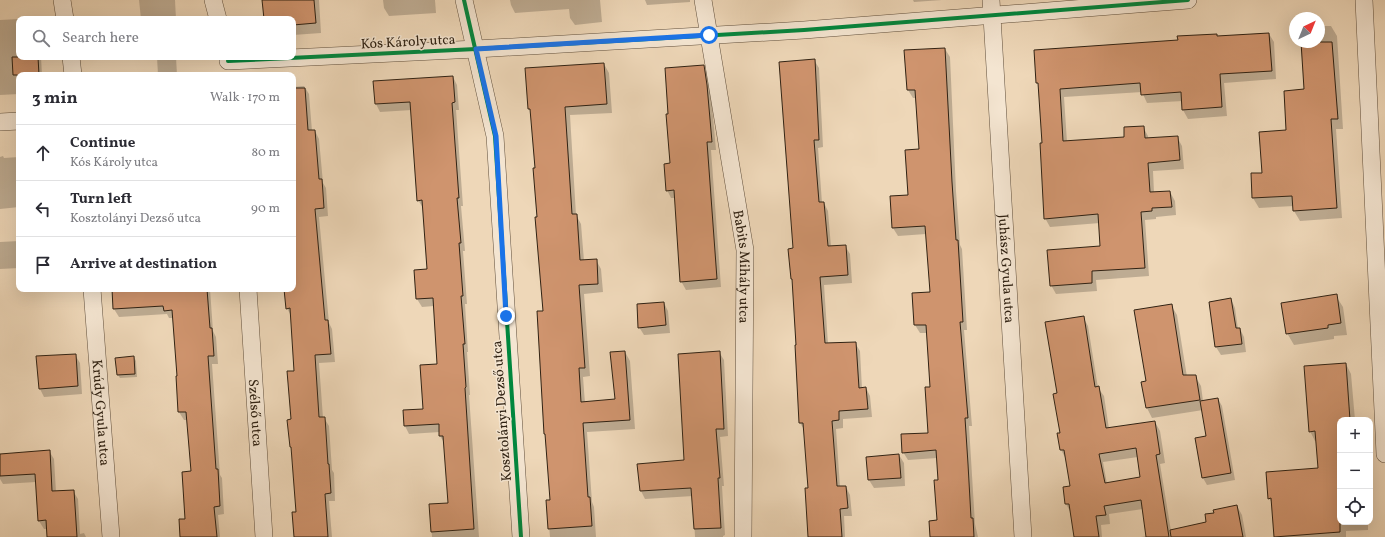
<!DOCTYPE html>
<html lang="en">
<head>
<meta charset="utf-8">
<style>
  body { margin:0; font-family:Vollkorn,serif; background:#f2f2f3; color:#2b2b33 }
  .controls { position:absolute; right:12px; bottom:12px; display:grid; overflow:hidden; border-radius:8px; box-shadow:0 4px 16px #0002 }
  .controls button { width:36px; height:36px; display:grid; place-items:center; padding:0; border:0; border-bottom:1px solid #e1e1e2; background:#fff; color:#2b2b33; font:20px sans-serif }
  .compass { position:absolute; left:1289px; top:12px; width:36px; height:36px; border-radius:50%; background:#fff; box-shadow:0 4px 16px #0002; rotate:43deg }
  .stop { position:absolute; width:12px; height:12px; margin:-9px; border:3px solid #1a73e8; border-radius:50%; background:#fff }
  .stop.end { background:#1a73e8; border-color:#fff; box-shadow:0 1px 4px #0008 }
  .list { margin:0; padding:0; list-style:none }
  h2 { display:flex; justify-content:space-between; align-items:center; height:52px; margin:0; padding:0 16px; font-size:17px }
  h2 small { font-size:13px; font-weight:400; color:#7c7c81 }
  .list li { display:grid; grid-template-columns:26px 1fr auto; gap:12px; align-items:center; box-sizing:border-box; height:56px; padding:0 16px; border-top:1px solid #e1e1e2 }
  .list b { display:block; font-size:15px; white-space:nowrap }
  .list p { margin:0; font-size:13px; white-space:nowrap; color:#7c7c81 }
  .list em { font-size:13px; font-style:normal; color:#7c7c81 }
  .icon { flex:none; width:22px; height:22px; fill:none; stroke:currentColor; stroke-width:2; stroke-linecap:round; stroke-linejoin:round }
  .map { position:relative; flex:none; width:1385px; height:537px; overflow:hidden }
  .search { position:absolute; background:#fff; box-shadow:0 4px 16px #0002; left:16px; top:16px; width:280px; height:44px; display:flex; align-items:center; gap:10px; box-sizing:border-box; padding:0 14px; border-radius:8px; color:#7c7c81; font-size:15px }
  .panel { position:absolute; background:#fff; box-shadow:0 4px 16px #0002; left:16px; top:72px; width:280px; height:220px; border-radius:8px }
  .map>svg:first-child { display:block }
  .shadow { fill:#0003; fill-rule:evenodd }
  .building { fill:#cf946e; stroke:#302213; fill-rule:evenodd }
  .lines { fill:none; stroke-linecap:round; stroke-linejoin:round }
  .minor-casing { stroke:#604f3c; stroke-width:18 }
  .minor { stroke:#f4e5d1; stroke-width:17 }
  .cycleway-casing { stroke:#f4e5d1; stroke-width:6 }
  .cycleway { stroke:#00873e; stroke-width:4 }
  .route { stroke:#1a73e8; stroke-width:5 }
  .labels { text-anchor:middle; stroke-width:3; stroke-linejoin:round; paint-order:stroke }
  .street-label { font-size:14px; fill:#302213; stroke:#f4e5d1 }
</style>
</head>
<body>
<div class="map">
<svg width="1385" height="537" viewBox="0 0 1385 537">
  <rect width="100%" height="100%" fill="#eed7b8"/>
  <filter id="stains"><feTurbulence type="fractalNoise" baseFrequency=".005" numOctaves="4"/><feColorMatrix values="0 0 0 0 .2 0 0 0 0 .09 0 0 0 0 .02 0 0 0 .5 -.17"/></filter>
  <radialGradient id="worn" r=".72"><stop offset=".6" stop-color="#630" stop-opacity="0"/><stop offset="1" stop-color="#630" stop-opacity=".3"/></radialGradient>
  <g class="shadow">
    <polygon points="139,0 175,0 176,19 141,19"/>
    <polygon points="263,0 319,0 321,33 293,35 293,19 265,19"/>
    <polygon points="383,0 435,0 436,13 389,16 384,8"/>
    <polygon points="510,0 600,0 602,22 575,25 570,18 569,9 515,13 511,5"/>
    <polygon points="645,0 690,0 690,2 647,5"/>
    <polygon points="913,0 942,0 914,2"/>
    <polygon points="19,19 19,57 41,57 42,75 19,75 19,94 0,95 0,20"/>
    <polygon points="1319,26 1331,26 1337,36 1343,129 1336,129 1342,218 1300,221 1294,211 1294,206 1259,208 1253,198 1252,174 1263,174 1287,131 1305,90 1302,42 1319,42"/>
    <polygon points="1269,34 1274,42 1276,79 1224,83 1227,116 1188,119 1183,110 1183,101 1147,103 1142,92 1064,97 1067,142 1126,138 1143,127 1148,136 1148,139 1177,137 1182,146 1184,169 1153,171 1154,193 1170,192 1175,201 1176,215 1156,217 1156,219 1145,220 1149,276 1096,280 1097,291 1056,294 1051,285 1101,247 1100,223 1050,227 1045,218 1044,144 1039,87 1037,82 1179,41 1216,35 1218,37"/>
    <polygon points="945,49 950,57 956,191 960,245 962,249 967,330 964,330 972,426 969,426 975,524 978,537 931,537 938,521 939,481 937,458 908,460 903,452 929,434 931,388 928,333 920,333 915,325 913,294 931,293 926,234 898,236 893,228 909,196 920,150 917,98 913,98 908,90 906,51"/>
    <polygon points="157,57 176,57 177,75 158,75"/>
    <polygon points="814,60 819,68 823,147 818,148 822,203 824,203 828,211 831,247 845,246 850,254 852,283 824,285 828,344 855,343 860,351 862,389 866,388 870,396 872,417 843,419 843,428 836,429 840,487 846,487 850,495 852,516 844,516 845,537 809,537 809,489 805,431 800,423 798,346 793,281 792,278"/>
    <polygon points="604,64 609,73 612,113 570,115 576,215 581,224 584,261 596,260 601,269 603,292 584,294 590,376 583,377 585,403 617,400 625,352 630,361 635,429 587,432 592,502 594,507 596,537 550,537 547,501 551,501 544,312 536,169 532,113 529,109"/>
    <polygon points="703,66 708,75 711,94 716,150 711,150 721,287 686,290 681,281 676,198 671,198 667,190 671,164"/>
    <polygon points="453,77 457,85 459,110 456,110 463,206 461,206 465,251 463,251 467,304 465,304 468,352 467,352 470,395 469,395 479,537 432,537 430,505 450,504 445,444 440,436 440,432 409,434 405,426 424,410 438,365 434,306 422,307 417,299 428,270 423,208 418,200 412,110 380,112 376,104"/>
    <polygon points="304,86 309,94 312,131 315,131 319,139 323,183 326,188 328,216 319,217 329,323 332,329 335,362 319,363 323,418 324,418 329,426 332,470 334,473 335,501 329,501 332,537 295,537 297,513 292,450 291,447 288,421 292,420 295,371 291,316 287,308 286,289 293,289 293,87"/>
    <polygon points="3,156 4,158 19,157 19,207 0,209 0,157"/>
    <polygon points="19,241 19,268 0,269 0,242"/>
    <polygon points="113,289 210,289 213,331 216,337 218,364 212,364 220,475 222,478 224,514 218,515 220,537 181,537 186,520 192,472 188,420 184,420 179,412 178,377 174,318 169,318 167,314 119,317 114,309"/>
    <polygon points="1336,296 1343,307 1347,335 1334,336 1334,339 1294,345 1287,333"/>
    <polygon points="1231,299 1235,308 1238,329 1240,329 1244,337 1246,352 1221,355 1216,347 1210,302"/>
    <polygon points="664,303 668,311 670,333 644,335 639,327"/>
    <polygon points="1171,305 1177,315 1187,377 1195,376 1201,386 1203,401 1218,399 1222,406 1235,480 1207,485 1203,478 1196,439 1207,437 1203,410 1152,418 1147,408 1143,383 1147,382"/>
    <path d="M1083,317L1088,326L1098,388L1104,396L1109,429L1155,422L1160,431L1165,463L1160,464L1171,531L1207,523L1215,513L1237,506L1242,515L1246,537H1141L1147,536L1143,509L1109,514L1110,524L1101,525L1102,537H1075L1071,513L1066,504L1071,487L1066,459L1061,450L1058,394ZM1138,457L1142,478L1107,484L1103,462Z"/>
    <polygon points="719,352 724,360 728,436 720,437 724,486 722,486 725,535 723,536 723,537 695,537 693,496 645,499 641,491 685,461"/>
    <polygon points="75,355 80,363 82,394 44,397 40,389"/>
    <polygon points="134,357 136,361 137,377 120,378 118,375"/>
    <polygon points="1346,364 1351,374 1355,420 1340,420 1340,522 1368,522 1368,530 1346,531 1346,537 1275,537 1273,505 1269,498 1319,469 1317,441 1315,441 1310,431"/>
    <polygon points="49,451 54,459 56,492 73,491 78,499 80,534 84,533 86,537 48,537 48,529 44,529 39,521 36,482 3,484 0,479 0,455"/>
    <polygon points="899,455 904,463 905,486 874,488 869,480"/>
  </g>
  <g class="building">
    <polygon points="262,0 314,0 316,23 293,25 293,19 264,19"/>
    <polygon points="1269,33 1272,71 1220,74 1222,107 1182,110 1181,92 1141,95 1140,83 1060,89 1063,141 1124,137 1124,127 1144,126 1145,138 1178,136 1180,160 1148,163 1150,192 1170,191 1172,207 1152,208 1152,211 1141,212 1145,268 1092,271 1092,283 1050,286 1047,250 1100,246 1098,214 1044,219 1040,143 1042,143 1038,83 1036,83 1034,50 1178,40 1177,36 1217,34 1217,36"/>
    <polygon points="1301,42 1332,42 1338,119 1331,119 1337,208 1293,211 1292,196 1252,198 1251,173 1262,173 1259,132 1286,130 1284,91 1304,89"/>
    <polygon points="945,48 952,182 956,240 958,240 963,322 960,322 968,418 965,418 968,464 971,518 973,518 974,537 930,537 929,521 937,520 934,480 938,480 936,450 902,453 901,434 928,433 925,387 930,387 926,325 914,325 912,293 930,292 925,226 892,228 890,196 908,195 905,150 919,149 915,90 907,90 904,50"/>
    <polygon points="12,57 38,57 39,75 13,75"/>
    <polygon points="815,59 819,140 814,140 819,202 824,202 828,246 846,245 848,275 820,277 825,343 856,342 859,388 866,387 868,409 839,411 839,420 832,421 837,486 846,486 848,508 840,509 842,537 808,537 805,488 808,488 803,423 799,423 795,345 796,345 792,279 791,279 788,249 793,248 779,62"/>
    <polygon points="604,63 607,104 565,107 572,214 577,214 580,260 597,259 598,284 579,285 585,368 579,368 581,402 615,399 610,352 625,351 630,420 583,423 588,497 590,497 592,526 548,529 546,500 550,500 545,434 544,434 537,311 543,311 535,217 537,217 533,168 535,168 530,109 528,109 525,68"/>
    <polygon points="704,65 707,85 712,142 707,142 717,279 680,282 674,190 666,191 664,164 670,163 666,114 668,114 665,68"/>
    <polygon points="453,76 455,102 452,103 459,198 457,198 461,243 459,243 463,296 461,296 465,344 463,344 466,387 465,388 474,529 431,532 429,504 448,503 443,436 439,436 439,424 404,426 403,410 423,409 420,365 437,364 433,298 416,299 414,270 427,269 422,200 417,201 410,102 375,104 373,81"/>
    <polygon points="293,88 305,88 308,130 315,130 319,179 322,179 324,208 315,209 325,320 328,320 331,354 315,355 319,417 325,417 328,464 329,464 331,493 325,494 328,537 294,537 292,512 296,512 291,447 290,447 287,420 291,419 287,371 294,371 290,308 286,309 284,289 293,289"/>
    <polygon points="112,289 207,289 210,328 212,328 214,356 208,356 216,469 218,469 220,506 214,507 217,537 180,537 179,519 185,519 182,472 191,471 186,412 178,412 176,376 177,376 172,310 164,311 163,306 113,309"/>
    <polygon points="1337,294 1341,323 1328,325 1328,328 1286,334 1281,303"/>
    <polygon points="1231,298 1236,328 1240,328 1242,344 1215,347 1209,302"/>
    <polygon points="664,302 666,325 638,328 637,304"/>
    <polygon points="1172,304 1183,375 1196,375 1200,400 1146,408 1141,382 1146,381 1134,310"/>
    <path d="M1084,316L1095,387L1099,386L1106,428L1155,421L1160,454L1156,455L1169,537H1146L1141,500L1104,506L1106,515L1096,516L1099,537H1074L1069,504H1065L1063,487L1070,486L1064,450H1060L1057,433H1060L1053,394L1057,393L1045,322ZM1136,448L1140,477L1105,483L1099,454Z"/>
    <polygon points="720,351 724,429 716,429 720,478 718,478 721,528 694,529 691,488 640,491 637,464 684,460 678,354"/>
    <polygon points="76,354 78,386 39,389 36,356"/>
    <polygon points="134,356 135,374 117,375 115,358"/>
    <polygon points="1346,363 1350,420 1340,420 1340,532 1274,537 1271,498 1268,499 1266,472 1318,468 1315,431 1309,432 1304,366"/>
    <polygon points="1218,398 1231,473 1202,478 1195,438 1206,436 1200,401"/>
    <polygon points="50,450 52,491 74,490 77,537 47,537 46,520 38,521 35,474 0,476 0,454"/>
    <polygon points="899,454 901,478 868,480 866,457"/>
    <polygon points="1237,505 1243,537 1171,537 1170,530 1206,522 1205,514 1214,513 1213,510"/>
  </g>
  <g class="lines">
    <g class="minor-casing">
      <g id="minor">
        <polyline points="62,0 65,19"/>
        <polyline points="213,0 218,19"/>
        <polyline points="464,0 495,136 521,537"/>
        <path id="s1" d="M703,0L745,250L743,537"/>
        <path id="s2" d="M991,0L1023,537"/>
        <polyline points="1364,0 1385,454"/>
        <polyline points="71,57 73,75"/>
        <polyline points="228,61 476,49 804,30 1188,0"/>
        <polyline points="0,122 19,121"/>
        <path id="s3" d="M92,289L111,537"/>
        <path id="s4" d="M248,289L264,537"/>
      </g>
    </g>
    <use href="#minor" class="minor"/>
    <g class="cycleway-casing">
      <g id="cycleway">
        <polyline points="464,0 495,136 521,537"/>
        <polyline points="228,61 476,49 804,30 1188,0"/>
      </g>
    </g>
    <use href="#cycleway" class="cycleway"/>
  </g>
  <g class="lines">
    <polyline class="route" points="506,316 496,136 476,49 709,35"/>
  </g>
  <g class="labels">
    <g class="street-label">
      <text transform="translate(408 41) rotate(-3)" y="5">Kós Károly utca</text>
      <text dy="5" stroke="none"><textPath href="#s1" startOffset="270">Babits Mihály utca</textPath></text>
      <text dy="5" stroke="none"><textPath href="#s2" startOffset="269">Juhász Gyula utca</textPath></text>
      <text transform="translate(501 411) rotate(-94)" y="5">Kosztolányi Dezső utca</text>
      <text dy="5" stroke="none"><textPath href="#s3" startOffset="124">Krúdy Gyula utca</textPath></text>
      <text dy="5" stroke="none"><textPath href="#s4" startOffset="124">Szélső utca</textPath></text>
    </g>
  </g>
  <rect width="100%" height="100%" filter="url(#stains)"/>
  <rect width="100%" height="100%" fill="url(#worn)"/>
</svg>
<div class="controls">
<button>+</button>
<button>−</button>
<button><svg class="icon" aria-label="locate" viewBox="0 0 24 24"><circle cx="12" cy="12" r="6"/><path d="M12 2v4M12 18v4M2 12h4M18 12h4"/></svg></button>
</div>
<svg class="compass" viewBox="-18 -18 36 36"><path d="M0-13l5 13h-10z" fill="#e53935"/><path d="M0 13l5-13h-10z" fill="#7c7c81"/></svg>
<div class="stop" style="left:709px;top:35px"></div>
<div class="stop end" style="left:506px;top:316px"></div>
<div class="search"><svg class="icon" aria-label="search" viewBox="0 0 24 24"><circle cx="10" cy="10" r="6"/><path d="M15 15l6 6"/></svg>Search here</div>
<section class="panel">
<h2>3 min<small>Walk · 170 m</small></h2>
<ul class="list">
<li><svg class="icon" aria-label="ahead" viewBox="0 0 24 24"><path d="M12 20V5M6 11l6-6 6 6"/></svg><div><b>Continue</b><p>Kós Károly utca</p></div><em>80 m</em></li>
<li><svg class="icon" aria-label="left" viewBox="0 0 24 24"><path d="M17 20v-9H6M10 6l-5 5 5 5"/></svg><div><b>Turn left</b><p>Kosztolányi Dezső utca</p></div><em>90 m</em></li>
<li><svg class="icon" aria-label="arrive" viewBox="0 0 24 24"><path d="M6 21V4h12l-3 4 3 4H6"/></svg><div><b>Arrive at destination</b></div></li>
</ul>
</section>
</div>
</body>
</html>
